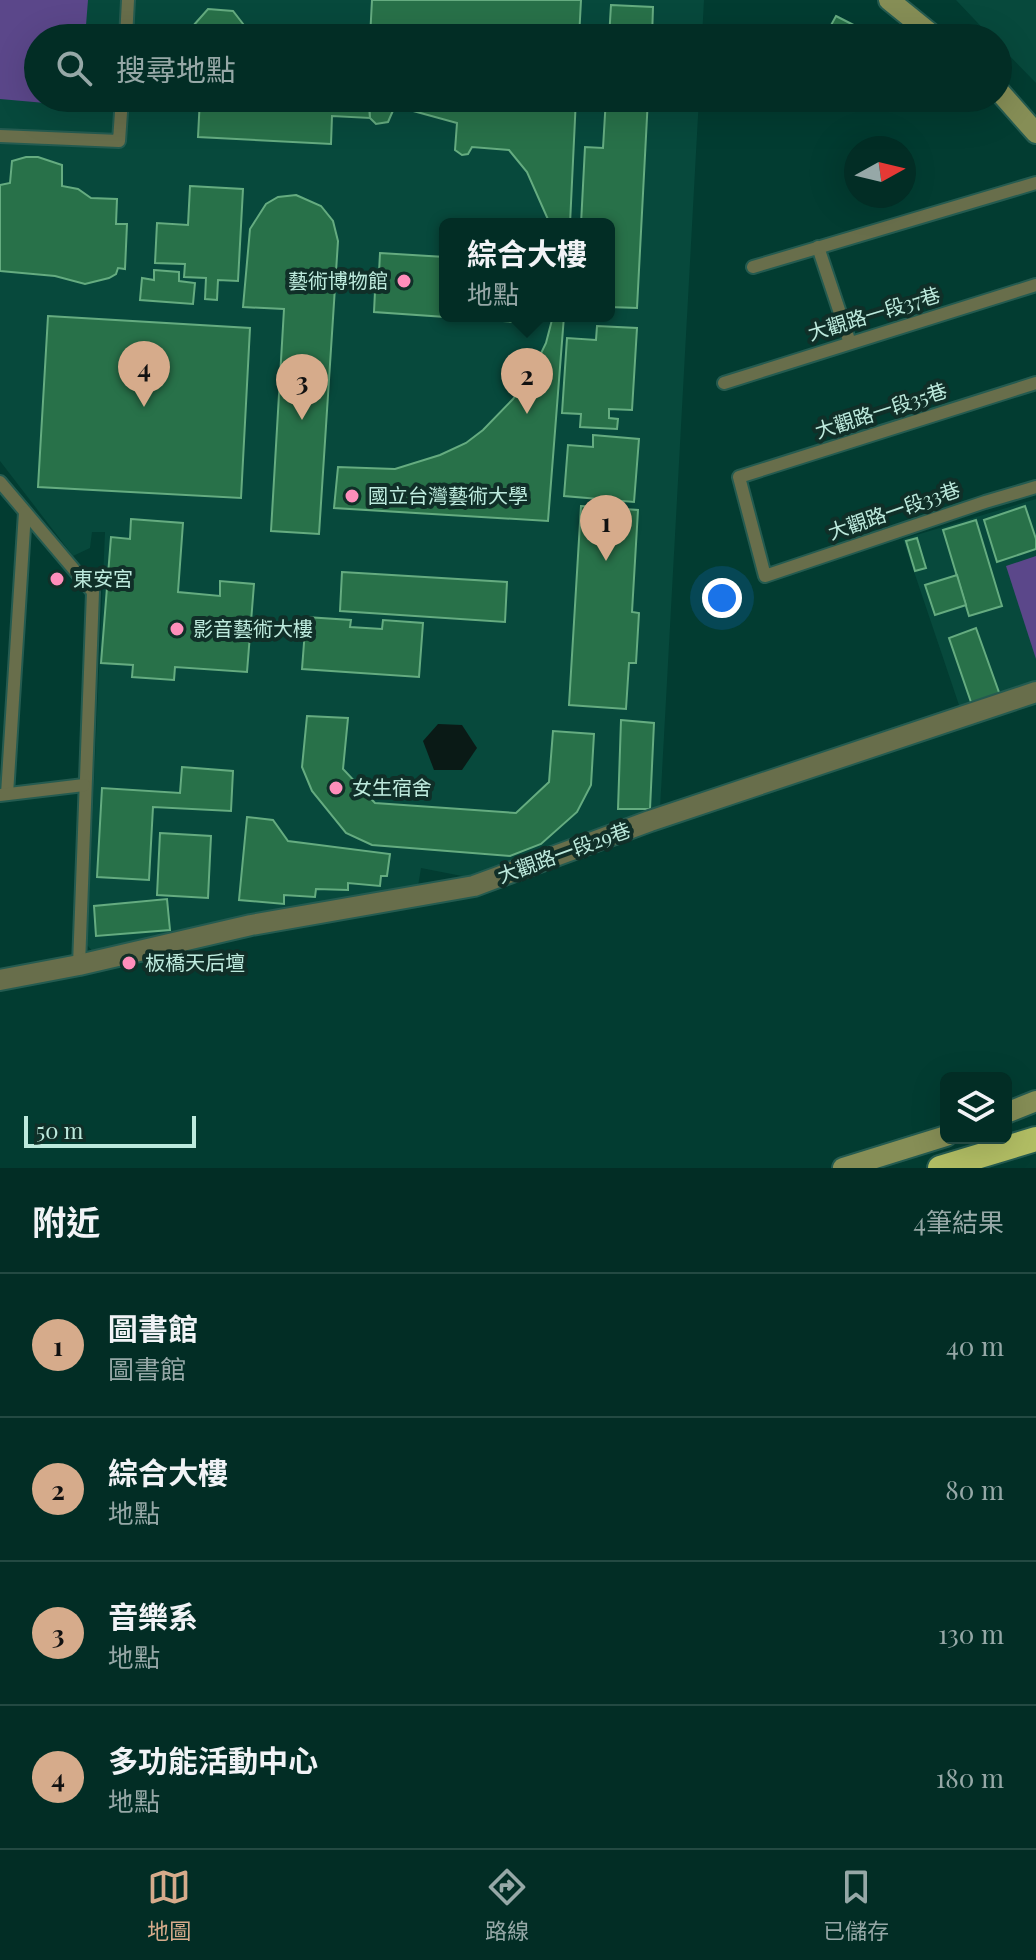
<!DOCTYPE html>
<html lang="zh-TW">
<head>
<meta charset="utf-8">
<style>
  body { margin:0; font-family:"Playfair Display","Noto Sans TC",serif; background:#0c352d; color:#f1f3f6 }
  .controls { position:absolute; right:24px; bottom:24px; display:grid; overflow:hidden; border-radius:12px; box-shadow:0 8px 32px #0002 }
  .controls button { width:72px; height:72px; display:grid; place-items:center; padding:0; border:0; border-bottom:2px solid #234942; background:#022d25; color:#f1f3f6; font:40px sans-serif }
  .compass { position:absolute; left:844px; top:136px; width:72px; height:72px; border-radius:50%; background:#022d25; box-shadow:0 8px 32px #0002; rotate:82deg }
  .scale { position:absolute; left:24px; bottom:20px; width:172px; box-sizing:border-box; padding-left:8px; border:4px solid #bdeadd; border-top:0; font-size:22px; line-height:28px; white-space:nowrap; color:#bdeadd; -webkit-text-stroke:6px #102f28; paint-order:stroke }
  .you { position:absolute; left:722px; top:598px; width:28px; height:28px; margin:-20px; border:6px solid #fff; border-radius:50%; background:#1a73e8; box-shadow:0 0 0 12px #1a73e833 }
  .badge { display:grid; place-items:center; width:52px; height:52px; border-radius:50%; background:#d6ab8b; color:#111; font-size:26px; font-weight:700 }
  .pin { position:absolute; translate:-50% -66px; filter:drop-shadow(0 2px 4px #0008) }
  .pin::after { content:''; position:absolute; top:42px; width:28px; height:24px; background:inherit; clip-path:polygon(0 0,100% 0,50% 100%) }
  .popup { position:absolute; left:439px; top:218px; width:176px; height:104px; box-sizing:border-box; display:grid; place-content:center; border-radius:12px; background:#022d25; filter:drop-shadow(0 2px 6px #0005); font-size:26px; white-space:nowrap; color:#96a8a7 }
  .popup b { font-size:30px; color:#f1f3f6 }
  .popup::after { content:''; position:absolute; left:50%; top:100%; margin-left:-16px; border:16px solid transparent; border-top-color:#022d25 }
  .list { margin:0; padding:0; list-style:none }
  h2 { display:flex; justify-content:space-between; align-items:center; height:104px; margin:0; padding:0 32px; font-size:34px }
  h2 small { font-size:26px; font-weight:400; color:#96a8a7 }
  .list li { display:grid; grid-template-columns:52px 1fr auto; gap:24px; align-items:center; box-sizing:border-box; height:144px; padding:0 32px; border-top:2px solid #234942 }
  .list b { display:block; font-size:30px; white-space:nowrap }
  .list p { margin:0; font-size:26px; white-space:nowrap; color:#96a8a7 }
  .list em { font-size:26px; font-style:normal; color:#96a8a7 }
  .icon { flex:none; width:44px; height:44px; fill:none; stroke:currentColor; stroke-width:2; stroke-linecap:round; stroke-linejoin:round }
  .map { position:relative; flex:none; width:1036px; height:1168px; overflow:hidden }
  .search { position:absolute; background:#022d25; box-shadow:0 8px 32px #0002; left:24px; right:24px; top:24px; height:88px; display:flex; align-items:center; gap:20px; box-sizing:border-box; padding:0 28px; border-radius:44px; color:#96a8a7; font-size:30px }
  .sheet { height:680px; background:#022d25 }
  nav { display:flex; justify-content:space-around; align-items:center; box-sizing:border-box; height:112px; border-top:2px solid #234942; background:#022d25; font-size:22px; color:#96a8a7 }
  nav a { display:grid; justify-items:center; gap:4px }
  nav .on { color:#d6ab8b }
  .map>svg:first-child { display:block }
  .built { fill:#07493c; fill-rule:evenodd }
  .green { fill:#5b478a }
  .water { fill:#0a1a16 }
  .building { fill:#287149; stroke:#65ac80; stroke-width:2 }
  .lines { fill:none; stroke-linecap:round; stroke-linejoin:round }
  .lane-casing { stroke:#245b50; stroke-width:16 }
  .street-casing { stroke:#245b50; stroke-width:24 }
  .secondary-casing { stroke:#245b50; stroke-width:24 }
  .highway-casing { stroke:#245b50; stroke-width:28 }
  .lane { stroke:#686e4b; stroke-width:12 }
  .street { stroke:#686e4b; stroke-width:20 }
  .secondary { stroke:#868e56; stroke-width:20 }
  .highway { stroke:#b2be64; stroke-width:24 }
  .poi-dot { fill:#ff8ebb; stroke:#102f28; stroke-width:3 }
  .labels { text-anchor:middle; stroke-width:8; stroke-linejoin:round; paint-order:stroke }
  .poi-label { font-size:20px; fill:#bdeadd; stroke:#102f28; text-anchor:start }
  .street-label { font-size:20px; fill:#bdeadd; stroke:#102f28 }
</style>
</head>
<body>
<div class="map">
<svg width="1036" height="1168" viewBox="0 0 1036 1168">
  <rect width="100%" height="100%" fill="#023c31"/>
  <g class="built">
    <path d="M0,0H704L702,38H38V98H699L660,809L467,877L421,868L418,886L360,895L95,954L87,945L105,532H92L90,548L73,556L0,461ZM445,224H609V316H445Z"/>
    <polygon points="956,0 1036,0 1036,83 998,44 998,38 992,38"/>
    <polygon points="1036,499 1036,685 961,711 903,539"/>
  </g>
  <g class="green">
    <polygon points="0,0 88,0 85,38 38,38 38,98 80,98 79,106 0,99"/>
    <polygon points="1036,556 1036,659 1006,566"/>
  </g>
  <polygon class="water" points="438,724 462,725 477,748 462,770 434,770 423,741"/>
  <g class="building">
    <polygon points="372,0 581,0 579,38 370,38"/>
    <polygon points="611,5 653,7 652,38 609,38"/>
    <polygon points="208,9 233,11 247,29 247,38 192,38 193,26"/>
    <polygon points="836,16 879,38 824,38"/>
    <polygon points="200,98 303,98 303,107 328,109 328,100 319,98 369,98 370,118 332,116 331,144 198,137"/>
    <polygon points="369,98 576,98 570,224 550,224 527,172 509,150 472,147 468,154 462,155 455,150 457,123 395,106 388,122 376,124 370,118"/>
    <polygon points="606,98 648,98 637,308 609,307 609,224 581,224 585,147 603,148"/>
    <polygon points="26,157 38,157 62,165 62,186 78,189 91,198 117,199 116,224 127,224 125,269 118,268 116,274 109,278 85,284 55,276 0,271 0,185 10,183 12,161"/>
    <polygon points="190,186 243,189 238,281 218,280 217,300 205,299 206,278 184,277 185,264 155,263 157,223 188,225"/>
    <polygon points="296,195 321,206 333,221 338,241 319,534 271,531 284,309 243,307 250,229 266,204 278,197"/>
    <polygon points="380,253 445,257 445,316 516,316 516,322 374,312 375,291 362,290 363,272 379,273"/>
    <polygon points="154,270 179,272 179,281 195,283 193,304 140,300 142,278 154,280"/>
    <polygon points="48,316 250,328 241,498 38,487"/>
    <polygon points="553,316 564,316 548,521 334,508 338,467 395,469 440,455 466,443 483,430 513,399 531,374 546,343"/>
    <polygon points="597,326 637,328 632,410 609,409 609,418 618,419 617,429 580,427 581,414 562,413 567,338 596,340"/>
    <polygon points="593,435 639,439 634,502 564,496 568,445 593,447"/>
    <polygon points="581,506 638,510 632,612 639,613 636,663 629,663 626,709 569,705"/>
    <polygon points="1025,506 1036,539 1036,549 997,562 984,520"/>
    <polygon points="131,519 183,523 178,592 220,596 220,581 254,584 247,672 175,667 174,680 132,677 133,665 101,663 111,537 130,539"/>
    <polygon points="976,520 1002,606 969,616 943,530"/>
    <polygon points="917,538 926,568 915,571 906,541"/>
    <polygon points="342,572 507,582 505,622 340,611"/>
    <polygon points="957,575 966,605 935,615 925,585"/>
    <polygon points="306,617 351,620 350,627 382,629 383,620 423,623 419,677 302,669"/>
    <polygon points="976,628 1001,698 973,708 949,638"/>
    <polygon points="307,716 348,718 343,769 375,803 516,813 549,782 553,731 594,734 591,785 577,812 541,844 510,856 372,845 346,833 312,791 302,767"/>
    <polygon points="621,720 654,723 650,809 618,809"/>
    <polygon points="182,767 233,771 231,811 153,807 149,880 97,877 102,788 180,793"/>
    <polygon points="247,817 273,820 288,841 390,854 387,876 381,876 380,886 348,883 348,890 316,889 315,897 284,895 284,904 239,900"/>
    <polygon points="160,833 211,836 208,898 157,895"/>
    <polygon points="167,899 170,930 96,936 94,906"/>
  </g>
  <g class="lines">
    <g class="lane-casing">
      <g id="lane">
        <polyline points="126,38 128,0"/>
        <polyline points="0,136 119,141 122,98"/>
        <polyline points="818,247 850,343"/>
        <polyline points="753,267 1036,183"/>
        <polyline points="724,383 1036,285"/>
        <polyline points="1036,383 739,477 765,576 985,502 1036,487"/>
        <polyline points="0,482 93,592 79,965"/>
        <polyline points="7,794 25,512"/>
        <polyline points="0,795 84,785"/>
      </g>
    </g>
    <g class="street-casing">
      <polyline id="street" points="0,980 79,965 251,925 474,886 650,821 1036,692"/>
    </g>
    <g class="secondary-casing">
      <g id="secondary">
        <polyline points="889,0 936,38"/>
        <polyline points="998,90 1036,133"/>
        <polyline points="1006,1113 1036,1101"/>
        <polyline points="843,1168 946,1136"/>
      </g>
    </g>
    <g class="highway-casing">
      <polyline id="highway" points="940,1168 1036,1139"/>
    </g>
    <use href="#lane" class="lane"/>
    <use href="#street" class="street"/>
    <use href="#secondary" class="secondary"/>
    <use href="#highway" class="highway"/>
  </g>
  <g class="poi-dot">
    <circle cx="404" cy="281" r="8"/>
    <circle cx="352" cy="496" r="8"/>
    <circle cx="57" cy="579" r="8"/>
    <circle cx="177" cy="629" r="8"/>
    <circle cx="336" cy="788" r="8"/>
    <circle cx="129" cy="963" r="8"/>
  </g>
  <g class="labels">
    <g class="poi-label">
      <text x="388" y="288" text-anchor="end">藝術博物館</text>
      <text x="368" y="503">國立台灣藝術大學</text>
      <text x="73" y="586">東安宮</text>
      <text x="193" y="636">影音藝術大樓</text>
      <text x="352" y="795">女生宿舍</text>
      <text x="145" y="970">板橋天后壇</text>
    </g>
    <g class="street-label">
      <text transform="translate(874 314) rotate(-17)" y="7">大觀路一段37巷</text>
      <text transform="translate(881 411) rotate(-18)" y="7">大觀路一段35巷</text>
      <text transform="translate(894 511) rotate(-19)" y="7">大觀路一段33巷</text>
      <text transform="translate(564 853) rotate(-20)" y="7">大觀路一段29巷</text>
    </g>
  </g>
</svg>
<div class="controls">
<button><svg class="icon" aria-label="layers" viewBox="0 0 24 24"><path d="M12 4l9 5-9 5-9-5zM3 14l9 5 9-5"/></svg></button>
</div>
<svg class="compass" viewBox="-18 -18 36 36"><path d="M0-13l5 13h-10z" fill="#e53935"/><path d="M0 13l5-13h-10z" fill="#96a8a7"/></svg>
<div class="scale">50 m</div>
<div class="you"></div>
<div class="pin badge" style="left:606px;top:561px">1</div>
<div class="pin badge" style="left:527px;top:414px">2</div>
<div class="popup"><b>綜合大樓</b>地點</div>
<div class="pin badge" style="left:302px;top:420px">3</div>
<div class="pin badge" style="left:144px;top:407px">4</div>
<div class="search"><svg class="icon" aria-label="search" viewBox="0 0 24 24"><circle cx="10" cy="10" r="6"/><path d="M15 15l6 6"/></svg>搜尋地點</div>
</div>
<section class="sheet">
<h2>附近<small>4筆結果</small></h2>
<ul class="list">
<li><span class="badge">1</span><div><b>圖書館</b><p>圖書館</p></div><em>40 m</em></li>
<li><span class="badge">2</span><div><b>綜合大樓</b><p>地點</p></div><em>80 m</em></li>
<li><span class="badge">3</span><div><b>音樂系</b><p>地點</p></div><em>130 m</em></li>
<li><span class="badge">4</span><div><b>多功能活動中心</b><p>地點</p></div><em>180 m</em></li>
</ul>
</section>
<nav>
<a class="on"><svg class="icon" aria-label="map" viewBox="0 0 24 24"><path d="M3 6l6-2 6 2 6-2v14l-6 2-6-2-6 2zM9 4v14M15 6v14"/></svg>地圖</a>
<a><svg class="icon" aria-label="directions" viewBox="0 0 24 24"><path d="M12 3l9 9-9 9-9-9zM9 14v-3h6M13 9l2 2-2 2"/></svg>路線</a>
<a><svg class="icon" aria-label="saved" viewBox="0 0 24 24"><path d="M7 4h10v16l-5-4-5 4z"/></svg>已儲存</a>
</nav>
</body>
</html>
